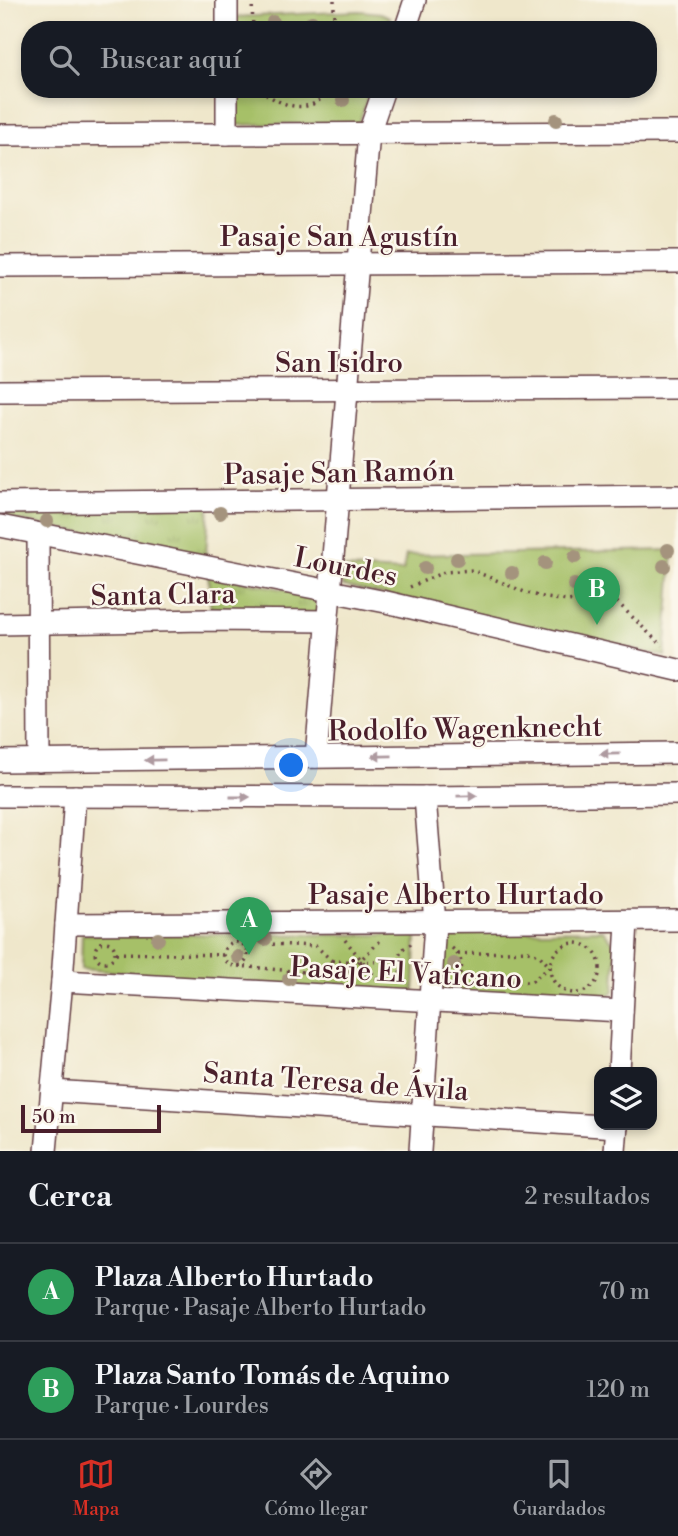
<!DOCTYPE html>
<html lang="es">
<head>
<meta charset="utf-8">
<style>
  body { margin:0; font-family:"Libre Bodoni",serif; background:#242831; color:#f1f3f6 }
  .controls { position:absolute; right:21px; bottom:21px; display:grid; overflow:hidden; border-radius:14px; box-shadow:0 4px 10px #0003 }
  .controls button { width:63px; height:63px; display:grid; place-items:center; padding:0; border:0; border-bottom:2px solid #363941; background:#171b24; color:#f1f3f6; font:35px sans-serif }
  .scale { position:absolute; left:21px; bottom:18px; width:140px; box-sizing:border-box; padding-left:7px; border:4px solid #4a1f2b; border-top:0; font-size:19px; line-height:24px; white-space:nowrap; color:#4a1f2b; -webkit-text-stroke:5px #fbf7ec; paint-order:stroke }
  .you { position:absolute; left:292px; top:766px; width:24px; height:24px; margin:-18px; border:5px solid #fff; border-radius:50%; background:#1a73e8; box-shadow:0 0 0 10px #1a73e833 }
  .badge { display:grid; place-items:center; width:46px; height:46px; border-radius:50%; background:#d93025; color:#fff; font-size:23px; font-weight:700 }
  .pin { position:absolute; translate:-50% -58px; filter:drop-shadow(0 2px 4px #0008) }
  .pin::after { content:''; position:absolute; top:37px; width:24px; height:21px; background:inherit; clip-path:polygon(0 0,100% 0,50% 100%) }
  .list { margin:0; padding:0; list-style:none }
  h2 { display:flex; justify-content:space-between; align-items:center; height:91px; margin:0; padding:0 28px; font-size:30px }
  h2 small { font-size:23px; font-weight:400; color:#9ea1a6 }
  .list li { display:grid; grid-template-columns:46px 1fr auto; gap:21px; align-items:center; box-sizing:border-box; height:98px; padding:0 28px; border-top:2px solid #363941 }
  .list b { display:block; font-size:26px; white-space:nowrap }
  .list p { margin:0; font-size:23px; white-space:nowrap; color:#9ea1a6 }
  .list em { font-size:23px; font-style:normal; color:#9ea1a6 }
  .icon { flex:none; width:38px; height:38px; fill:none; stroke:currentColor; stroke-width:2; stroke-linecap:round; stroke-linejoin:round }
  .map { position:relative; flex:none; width:678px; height:1151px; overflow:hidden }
  .search { position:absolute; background:#171b24; box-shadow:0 4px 10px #0003; left:21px; right:21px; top:21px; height:77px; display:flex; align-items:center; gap:18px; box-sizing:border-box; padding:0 24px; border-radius:28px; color:#9ea1a6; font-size:26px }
  .sheet { height:287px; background:#171b24 }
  nav { display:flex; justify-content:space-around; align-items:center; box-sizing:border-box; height:98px; border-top:2px solid #363941; background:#171b24; font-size:19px; color:#9ea1a6 }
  nav a { display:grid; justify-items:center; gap:4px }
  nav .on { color:#d93025 }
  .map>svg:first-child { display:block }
  .grass { fill:url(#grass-tufts); stroke:#787049; stroke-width:2 }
  .green { fill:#a6c067; stroke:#787049; stroke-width:2 }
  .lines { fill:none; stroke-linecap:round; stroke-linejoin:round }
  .minor-casing { stroke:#633d43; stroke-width:24 }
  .path { stroke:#633d43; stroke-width:3.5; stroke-dasharray:2 5; stroke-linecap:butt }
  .minor { stroke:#fff; stroke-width:21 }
  .tree { fill:#a4937d }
  .oneway { fill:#ae9aa0 }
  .labels { text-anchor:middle; stroke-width:5; stroke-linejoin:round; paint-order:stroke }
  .street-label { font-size:28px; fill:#4a1f2b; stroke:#fbf7ec }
</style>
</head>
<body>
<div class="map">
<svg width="678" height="1151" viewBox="0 0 678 1151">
  <defs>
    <pattern id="grass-tufts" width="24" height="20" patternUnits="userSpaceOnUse" patternTransform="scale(1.75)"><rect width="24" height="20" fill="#a6c067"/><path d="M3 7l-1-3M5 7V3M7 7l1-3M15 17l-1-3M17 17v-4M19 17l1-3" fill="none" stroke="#899b55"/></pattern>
  </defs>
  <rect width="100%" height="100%" fill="#fbf7ec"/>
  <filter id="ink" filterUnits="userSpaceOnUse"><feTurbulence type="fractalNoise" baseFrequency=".0143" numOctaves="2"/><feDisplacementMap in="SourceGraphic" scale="14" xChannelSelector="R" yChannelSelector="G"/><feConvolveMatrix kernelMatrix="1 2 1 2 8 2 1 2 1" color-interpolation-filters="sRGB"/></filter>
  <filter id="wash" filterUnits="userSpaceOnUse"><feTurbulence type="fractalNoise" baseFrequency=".00686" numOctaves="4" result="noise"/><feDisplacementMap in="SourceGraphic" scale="28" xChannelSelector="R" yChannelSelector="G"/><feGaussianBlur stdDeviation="1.57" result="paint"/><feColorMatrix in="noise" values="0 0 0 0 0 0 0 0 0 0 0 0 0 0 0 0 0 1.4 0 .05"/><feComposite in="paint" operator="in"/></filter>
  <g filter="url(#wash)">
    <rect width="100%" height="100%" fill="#efe7cb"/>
    <g class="grass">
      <polygon points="209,504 206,556 0,517 0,511"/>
      <polygon points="208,574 326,598 323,614 211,613"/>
    </g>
    <g class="green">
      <polygon points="359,11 381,13 390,17 387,30 235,30 235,17"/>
      <polygon points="234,89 370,89 359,123 232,125"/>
      <polygon points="673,550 665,656 343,586 344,568 403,571 406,555"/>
      <polygon points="603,930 616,946 614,991 597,1005 437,993 439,933"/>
      <polygon points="82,934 416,935 414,996 81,969"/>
    </g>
  </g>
  <g filter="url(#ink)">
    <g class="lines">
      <g class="minor-casing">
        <g id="minor">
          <polyline points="227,30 227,0"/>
          <polyline points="405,30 415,0"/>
          <polyline points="227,134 227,89"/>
          <polyline points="0,135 678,132"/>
          <polyline points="0,266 678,262"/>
          <polyline points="0,391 678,388"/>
          <polyline points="0,503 678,496"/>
          <polyline points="0,526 386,602 678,670"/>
          <polyline points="38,535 39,761"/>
          <polyline points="0,624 205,620 327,621"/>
          <polyline points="316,757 369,133 384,89"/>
          <polyline points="0,761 678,753"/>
          <polyline points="0,796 425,797 678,794"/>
          <polyline points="66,924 678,920"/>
          <polyline points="62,981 622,1011"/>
          <polyline points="619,1072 627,921"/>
          <polyline points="52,1091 617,1127"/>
          <polyline points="46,1151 62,981 75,796"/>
          <polyline points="420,1151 435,923 425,797"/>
          <polyline points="615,1151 617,1125"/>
        </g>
      </g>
      <g class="path">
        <polyline points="252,0 253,30"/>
        <polyline points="334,0 334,30"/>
        <path d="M261,89C279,107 314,117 328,89"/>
        <polyline points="410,587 444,572 472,570 527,593 547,598 568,601 602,596 618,603 662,646"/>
        <polyline points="345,940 377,979"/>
        <circle cx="105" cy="952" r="10"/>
        <circle cx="236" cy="954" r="12"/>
        <circle cx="575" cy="968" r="25"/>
        <path d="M452,948C461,956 464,965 459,977L453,981"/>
        <polyline points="116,953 223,955"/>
        <polyline points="458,954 528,951 539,955 550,967 532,981 526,982 459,977"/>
        <polyline points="332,961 395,962"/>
        <polyline points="238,966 314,973 332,961 316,946 268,944"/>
        <polyline points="343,977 380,941"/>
        <polyline points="404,979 395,962 403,949 414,942"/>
      </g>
      <use href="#minor" class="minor"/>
    </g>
    <g class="tree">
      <circle cx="273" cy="22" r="7"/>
      <circle cx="312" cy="22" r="7"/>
      <circle cx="343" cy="100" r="7"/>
      <circle cx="556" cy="120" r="7"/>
      <circle cx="220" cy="513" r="7"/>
      <circle cx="47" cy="521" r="7"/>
      <circle cx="668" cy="550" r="7"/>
      <circle cx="575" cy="557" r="7"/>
      <circle cx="457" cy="559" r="7"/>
      <circle cx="545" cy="563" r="7"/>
      <circle cx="664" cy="566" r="7"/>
      <circle cx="425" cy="568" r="7"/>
      <circle cx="512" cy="573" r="7"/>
      <circle cx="388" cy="579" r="7"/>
      <circle cx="574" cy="585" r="7"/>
      <circle cx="158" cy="939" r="7"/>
      <circle cx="265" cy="939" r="7"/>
      <circle cx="238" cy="957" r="7"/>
      <circle cx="454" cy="964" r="7"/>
      <circle cx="289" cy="979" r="7"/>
    </g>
    <defs><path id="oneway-solid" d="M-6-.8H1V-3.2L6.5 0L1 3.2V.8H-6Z" transform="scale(1.75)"/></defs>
    <g class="oneway">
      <use href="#oneway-solid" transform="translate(610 754) rotate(179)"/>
      <use href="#oneway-solid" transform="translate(382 756) rotate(179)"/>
      <use href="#oneway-solid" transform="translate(155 760) rotate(179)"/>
      <use href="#oneway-solid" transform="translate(467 796) rotate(-1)"/>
      <use href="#oneway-solid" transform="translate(240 797)"/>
    </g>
  </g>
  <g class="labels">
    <g class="street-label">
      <text x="339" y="246">Pasaje San Agustín</text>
      <text x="339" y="372">San Isidro</text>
      <text transform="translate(339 472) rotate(-1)" y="10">Pasaje San Ramón</text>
      <text transform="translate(346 566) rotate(11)" y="10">Lourdes</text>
      <text transform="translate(163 594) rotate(-1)" y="10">Santa Clara</text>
      <text transform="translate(465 728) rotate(-1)" y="10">Rodolfo Wagenknecht</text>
      <text x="456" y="904">Pasaje Alberto Hurtado</text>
      <text transform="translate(406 972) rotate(3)" y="10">Pasaje El Vaticano</text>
      <text transform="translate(336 1081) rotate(4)" y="10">Santa Teresa de Ávila</text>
    </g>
  </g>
</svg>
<div class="controls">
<button><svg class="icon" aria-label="layers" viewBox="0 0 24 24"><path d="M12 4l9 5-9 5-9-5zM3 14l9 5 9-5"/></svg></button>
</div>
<div class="scale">50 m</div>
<div class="you"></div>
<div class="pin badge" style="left:249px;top:955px;background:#2e9e5b">A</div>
<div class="pin badge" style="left:597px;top:625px;background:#2e9e5b">B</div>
<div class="search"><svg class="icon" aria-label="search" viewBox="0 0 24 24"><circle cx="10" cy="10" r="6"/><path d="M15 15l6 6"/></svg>Buscar aquí</div>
</div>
<section class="sheet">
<h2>Cerca<small>2 resultados</small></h2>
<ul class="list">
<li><span class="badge" style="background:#2e9e5b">A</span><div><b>Plaza Alberto Hurtado</b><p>Parque · Pasaje Alberto Hurtado</p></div><em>70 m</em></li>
<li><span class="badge" style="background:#2e9e5b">B</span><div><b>Plaza Santo Tomás de Aquino</b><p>Parque · Lourdes</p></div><em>120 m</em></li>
</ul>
</section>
<nav>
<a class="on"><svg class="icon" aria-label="map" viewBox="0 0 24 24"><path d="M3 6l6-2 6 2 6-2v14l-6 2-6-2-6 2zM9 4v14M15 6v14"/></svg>Mapa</a>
<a><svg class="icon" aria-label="directions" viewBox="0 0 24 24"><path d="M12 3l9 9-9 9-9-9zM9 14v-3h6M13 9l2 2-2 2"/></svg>Cómo llegar</a>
<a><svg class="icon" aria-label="saved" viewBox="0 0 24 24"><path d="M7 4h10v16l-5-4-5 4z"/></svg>Guardados</a>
</nav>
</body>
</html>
